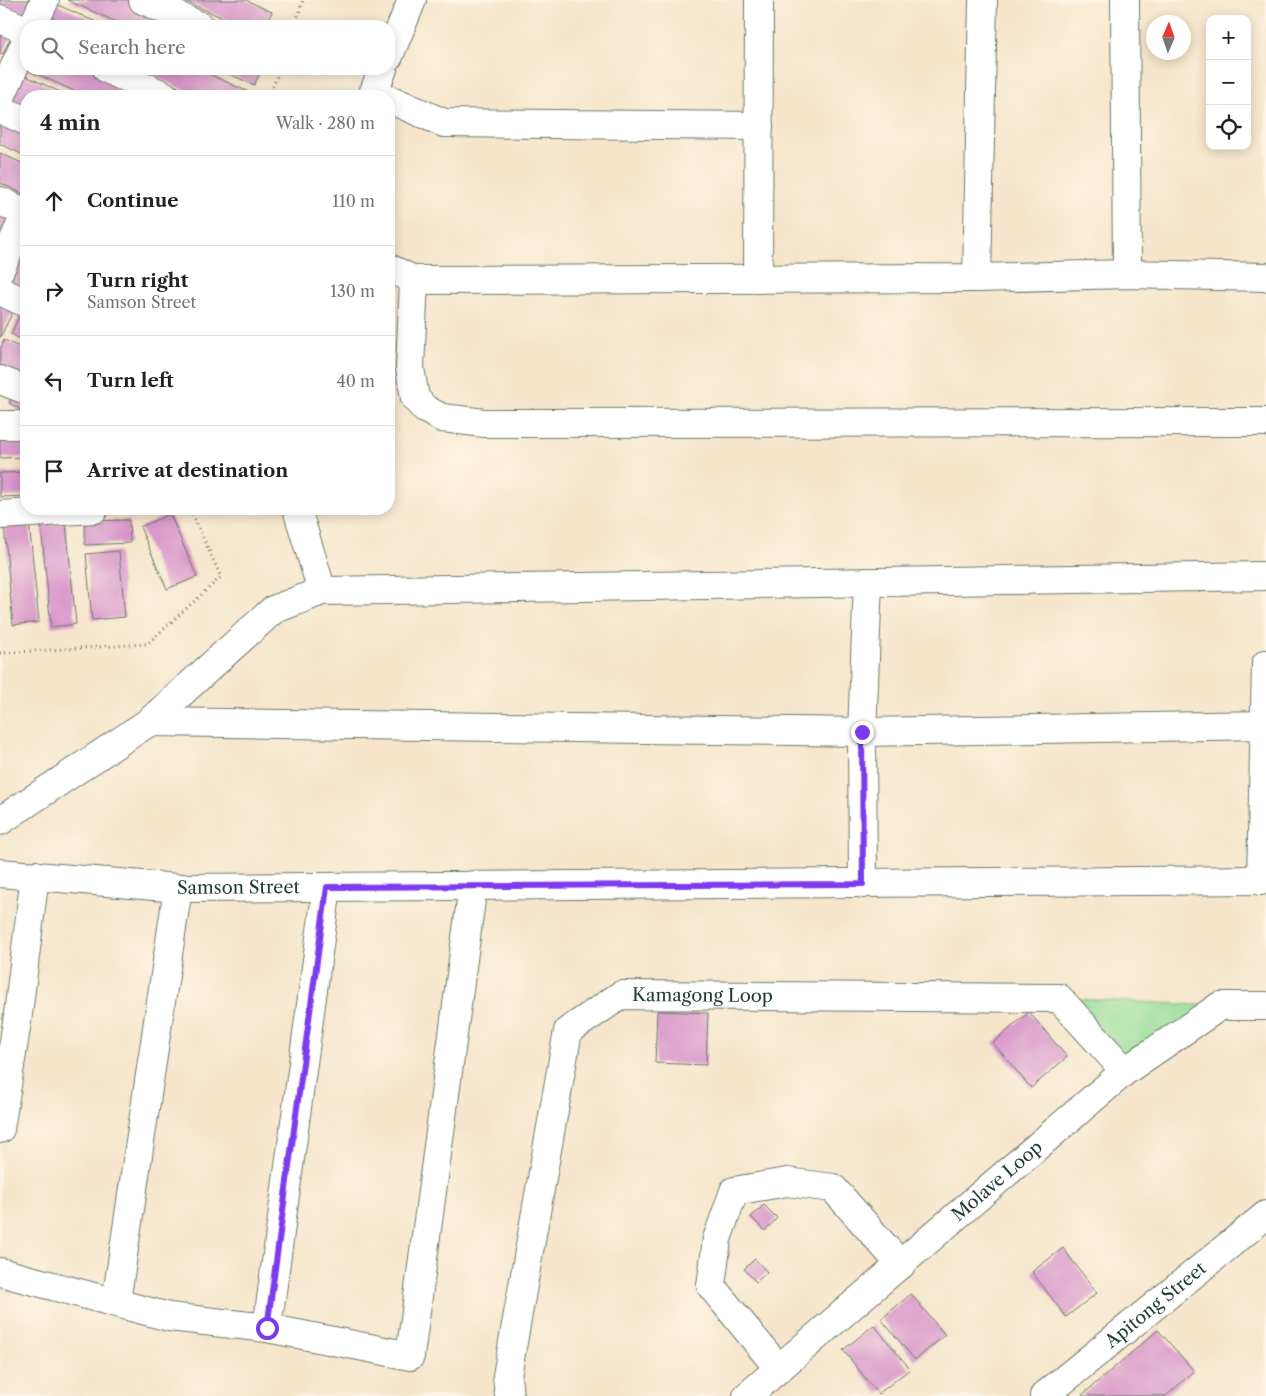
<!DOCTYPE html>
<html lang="en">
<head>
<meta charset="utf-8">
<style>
  body { margin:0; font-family:"Libre Caslon Text",serif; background:#f2f2f2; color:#222 }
  .controls { position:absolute; right:15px; top:15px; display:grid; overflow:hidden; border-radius:10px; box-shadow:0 2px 12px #0003 }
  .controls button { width:45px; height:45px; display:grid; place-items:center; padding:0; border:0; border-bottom:1px solid #e0e0e0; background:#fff; color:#222; font:25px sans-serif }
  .compass { position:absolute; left:1146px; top:15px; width:45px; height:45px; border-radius:50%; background:#fff; box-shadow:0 2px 12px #0003; rotate:2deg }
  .stop { position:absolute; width:15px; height:15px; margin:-11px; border:4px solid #7c3aed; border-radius:50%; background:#fff }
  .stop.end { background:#7c3aed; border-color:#fff; box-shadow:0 1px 5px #0008 }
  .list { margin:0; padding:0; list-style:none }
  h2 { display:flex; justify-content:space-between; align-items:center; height:65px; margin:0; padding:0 20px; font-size:21px }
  h2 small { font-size:16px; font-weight:400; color:#767676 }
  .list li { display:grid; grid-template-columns:32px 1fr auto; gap:15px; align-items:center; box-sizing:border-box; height:90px; padding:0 20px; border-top:1px solid #e0e0e0 }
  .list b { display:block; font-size:19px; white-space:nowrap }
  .list p { margin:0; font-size:16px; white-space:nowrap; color:#767676 }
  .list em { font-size:16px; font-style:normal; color:#767676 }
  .icon { flex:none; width:28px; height:28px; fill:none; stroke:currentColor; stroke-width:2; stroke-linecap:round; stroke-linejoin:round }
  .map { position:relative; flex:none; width:1266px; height:1396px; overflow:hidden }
  .search { position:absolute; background:#fff; box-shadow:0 2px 12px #0003; left:20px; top:20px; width:375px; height:55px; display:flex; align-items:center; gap:12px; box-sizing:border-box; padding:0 18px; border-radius:20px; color:#767676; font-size:19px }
  .panel { position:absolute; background:#fff; box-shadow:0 2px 12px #0003; left:20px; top:90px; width:375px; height:425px; border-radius:20px }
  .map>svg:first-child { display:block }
  .green { fill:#95dd97; stroke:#5a8d66 }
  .building { fill:#d895ca }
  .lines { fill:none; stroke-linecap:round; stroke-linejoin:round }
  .minor-casing { stroke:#6a7869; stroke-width:30 }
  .path { stroke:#6a7869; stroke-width:3; stroke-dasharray:1 4; stroke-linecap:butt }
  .minor { stroke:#fff; stroke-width:28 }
  .route { stroke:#7c3aed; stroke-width:6 }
  .labels { text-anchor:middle; stroke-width:4.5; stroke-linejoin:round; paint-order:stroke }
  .street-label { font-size:18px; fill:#1f3d34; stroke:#fcf5e5 }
</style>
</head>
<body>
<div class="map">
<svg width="1266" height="1396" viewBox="0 0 1266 1396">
  <rect width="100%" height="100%" fill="#fcf5e5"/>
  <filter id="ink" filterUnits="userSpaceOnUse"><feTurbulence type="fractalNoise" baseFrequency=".02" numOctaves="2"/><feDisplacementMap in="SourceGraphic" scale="10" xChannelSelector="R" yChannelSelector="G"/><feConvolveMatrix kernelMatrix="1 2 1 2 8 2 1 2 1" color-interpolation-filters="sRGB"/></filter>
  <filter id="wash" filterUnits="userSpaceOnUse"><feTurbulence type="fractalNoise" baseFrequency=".0096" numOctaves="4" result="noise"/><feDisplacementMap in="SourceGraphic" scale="20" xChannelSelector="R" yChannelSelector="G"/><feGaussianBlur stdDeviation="1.12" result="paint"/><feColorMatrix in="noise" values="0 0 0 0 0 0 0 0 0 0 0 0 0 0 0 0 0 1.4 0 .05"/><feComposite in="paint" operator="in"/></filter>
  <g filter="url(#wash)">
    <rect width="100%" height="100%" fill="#f6e5cb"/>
    <polygon class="green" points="1059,998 1220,1006 1125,1071"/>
    <g id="blocks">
      <g class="building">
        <polygon points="0,0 30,0 23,17 0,6"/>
        <polygon points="67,0 130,0 187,26 125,26"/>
        <polygon points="183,0 246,0 272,12 265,26 241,26"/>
        <polygon points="49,1 105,26 44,26"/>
        <polygon points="0,22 15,28 3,54 0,53"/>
        <polygon points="19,66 26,69 96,69 156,96 85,96"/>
        <polygon points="137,69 198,69 253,94 252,96 198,96"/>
        <polygon points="218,69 262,69 254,85"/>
        <polygon points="17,72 69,96 26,96 26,111 4,100"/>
        <polygon points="0,116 26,128 26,156 0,144"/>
        <polygon points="0,153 26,165 26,195 0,183"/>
        <polygon points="0,208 12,214 0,239"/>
        <polygon points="26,233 26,282 22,291 4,282"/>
        <polygon points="0,298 16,305 0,338"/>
        <polygon points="19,316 26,319 26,342 11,334"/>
        <polygon points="4,340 26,350 26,377 0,365 0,350"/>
        <polygon points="16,389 26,394 26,413 9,403"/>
        <polygon points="0,429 26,429 26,457 0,458"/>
        <polygon points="26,472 26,496 0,497 0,473"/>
        <polygon points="170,514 197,577 167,589 140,527"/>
        <polygon points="129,520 130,543 85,545 85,521"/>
        <polygon points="29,522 39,622 13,625 4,524"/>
        <polygon points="66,523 76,624 51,627 41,525"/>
        <polygon points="119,551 125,617 92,620 86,554"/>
        <polygon points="657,1011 708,1013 706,1065 655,1063"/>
        <polygon points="1029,1012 1067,1057 1031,1088 993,1043"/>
        <polygon points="764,1205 777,1218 765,1231 751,1217"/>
        <polygon points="1063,1248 1097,1293 1066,1317 1032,1272"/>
        <polygon points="755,1259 767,1272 756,1282 744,1269"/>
        <polygon points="911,1294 945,1335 915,1360 881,1319"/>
        <polygon points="874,1325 910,1369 878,1394 843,1350"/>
        <polygon points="1158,1330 1194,1371 1166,1396 1081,1396"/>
      </g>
    </g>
  </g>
  <g filter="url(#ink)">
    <use href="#blocks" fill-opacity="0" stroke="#6a7869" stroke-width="1"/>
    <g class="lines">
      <g class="minor-casing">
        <g id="minor">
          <polyline points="143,0 200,26"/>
          <polyline points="1125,0 1127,274"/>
          <polyline points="0,19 26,30"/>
          <polyline points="33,26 45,0"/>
          <polyline points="389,56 412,0"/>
          <polyline points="107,69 165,96"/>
          <polyline points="372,96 383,69"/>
          <polyline points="0,99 26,41"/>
          <polyline points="389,99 444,123 759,126"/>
          <polyline points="0,109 26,121"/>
          <polyline points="0,201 26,213"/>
          <polyline points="389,268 414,280 977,278 1127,274 1266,277"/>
          <polyline points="0,270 26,213"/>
          <polyline points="977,278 983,0"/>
          <polyline points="758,279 759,0"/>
          <polyline points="414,280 410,368 415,398 425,409 442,418 485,423 1266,422"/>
          <polyline points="0,291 26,303"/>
          <polyline points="0,380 26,390"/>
          <polyline points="0,425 26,425"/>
          <polyline points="297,509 322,591"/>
          <polyline points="0,515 94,509"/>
          <polyline points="149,722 862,732 1266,725"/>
          <polyline points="0,821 149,722 273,610 322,591 1266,576"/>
          <path id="s1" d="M0,873L178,888L1266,880"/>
          <polyline points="1261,881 1266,664"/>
          <polyline points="863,884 862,732 868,582"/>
          <polyline points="0,1129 17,1022 35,875"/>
          <polyline points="0,1272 169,1317 267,1328 410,1356 473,885"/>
          <polyline points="116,1302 178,888"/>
          <polyline points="267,1328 327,887"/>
          <polyline points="779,1369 711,1286 717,1239 734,1191 787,1182 833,1188 901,1265"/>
          <path id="s2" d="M509,1396L507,1376L568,1031L621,995L1059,998L1125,1071"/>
          <path id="s3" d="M747,1396L1125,1071L1220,1006H1266"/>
          <path id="s4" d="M1044,1396L1266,1215"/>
        </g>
      </g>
      <g class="path">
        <polyline points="295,26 303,0"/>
        <polyline points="269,96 280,69"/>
        <polyline points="0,653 147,644 221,577 190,509"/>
      </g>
      <use href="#minor" class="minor"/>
    </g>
  </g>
  <g class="lines" filter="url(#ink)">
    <polyline class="route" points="267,1328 327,887 863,884 862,732"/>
  </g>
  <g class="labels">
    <g class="street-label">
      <text dy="6" stroke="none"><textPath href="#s1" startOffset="239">Samson Street</textPath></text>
      <text dy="6" stroke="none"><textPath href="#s2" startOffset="516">Kamagong Loop</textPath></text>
      <text dy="6" stroke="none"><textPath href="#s3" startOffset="330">Molave Loop</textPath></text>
      <text dy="6" stroke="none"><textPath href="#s4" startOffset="144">Apitong Street</textPath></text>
    </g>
  </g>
</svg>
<div class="controls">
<button>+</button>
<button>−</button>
<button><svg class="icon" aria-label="locate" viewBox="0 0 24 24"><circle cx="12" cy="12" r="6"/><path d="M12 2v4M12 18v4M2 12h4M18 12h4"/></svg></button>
</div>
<svg class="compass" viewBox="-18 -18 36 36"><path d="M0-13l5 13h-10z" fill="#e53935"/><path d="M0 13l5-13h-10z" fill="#767676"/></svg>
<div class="stop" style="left:267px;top:1328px"></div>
<div class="stop end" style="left:862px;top:732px"></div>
<div class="search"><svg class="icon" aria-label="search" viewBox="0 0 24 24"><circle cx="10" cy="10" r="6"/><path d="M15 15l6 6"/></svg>Search here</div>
<section class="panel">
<h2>4 min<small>Walk · 280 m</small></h2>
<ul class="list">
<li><svg class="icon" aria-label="ahead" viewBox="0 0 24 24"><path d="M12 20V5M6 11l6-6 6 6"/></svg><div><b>Continue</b></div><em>110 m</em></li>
<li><svg class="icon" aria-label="right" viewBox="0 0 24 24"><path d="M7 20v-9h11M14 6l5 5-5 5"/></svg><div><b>Turn right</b><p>Samson Street</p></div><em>130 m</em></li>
<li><svg class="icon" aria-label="left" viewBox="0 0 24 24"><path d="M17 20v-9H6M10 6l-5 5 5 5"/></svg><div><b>Turn left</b></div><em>40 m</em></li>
<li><svg class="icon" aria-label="arrive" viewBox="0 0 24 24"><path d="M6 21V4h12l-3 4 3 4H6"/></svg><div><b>Arrive at destination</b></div></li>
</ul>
</section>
</div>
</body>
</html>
